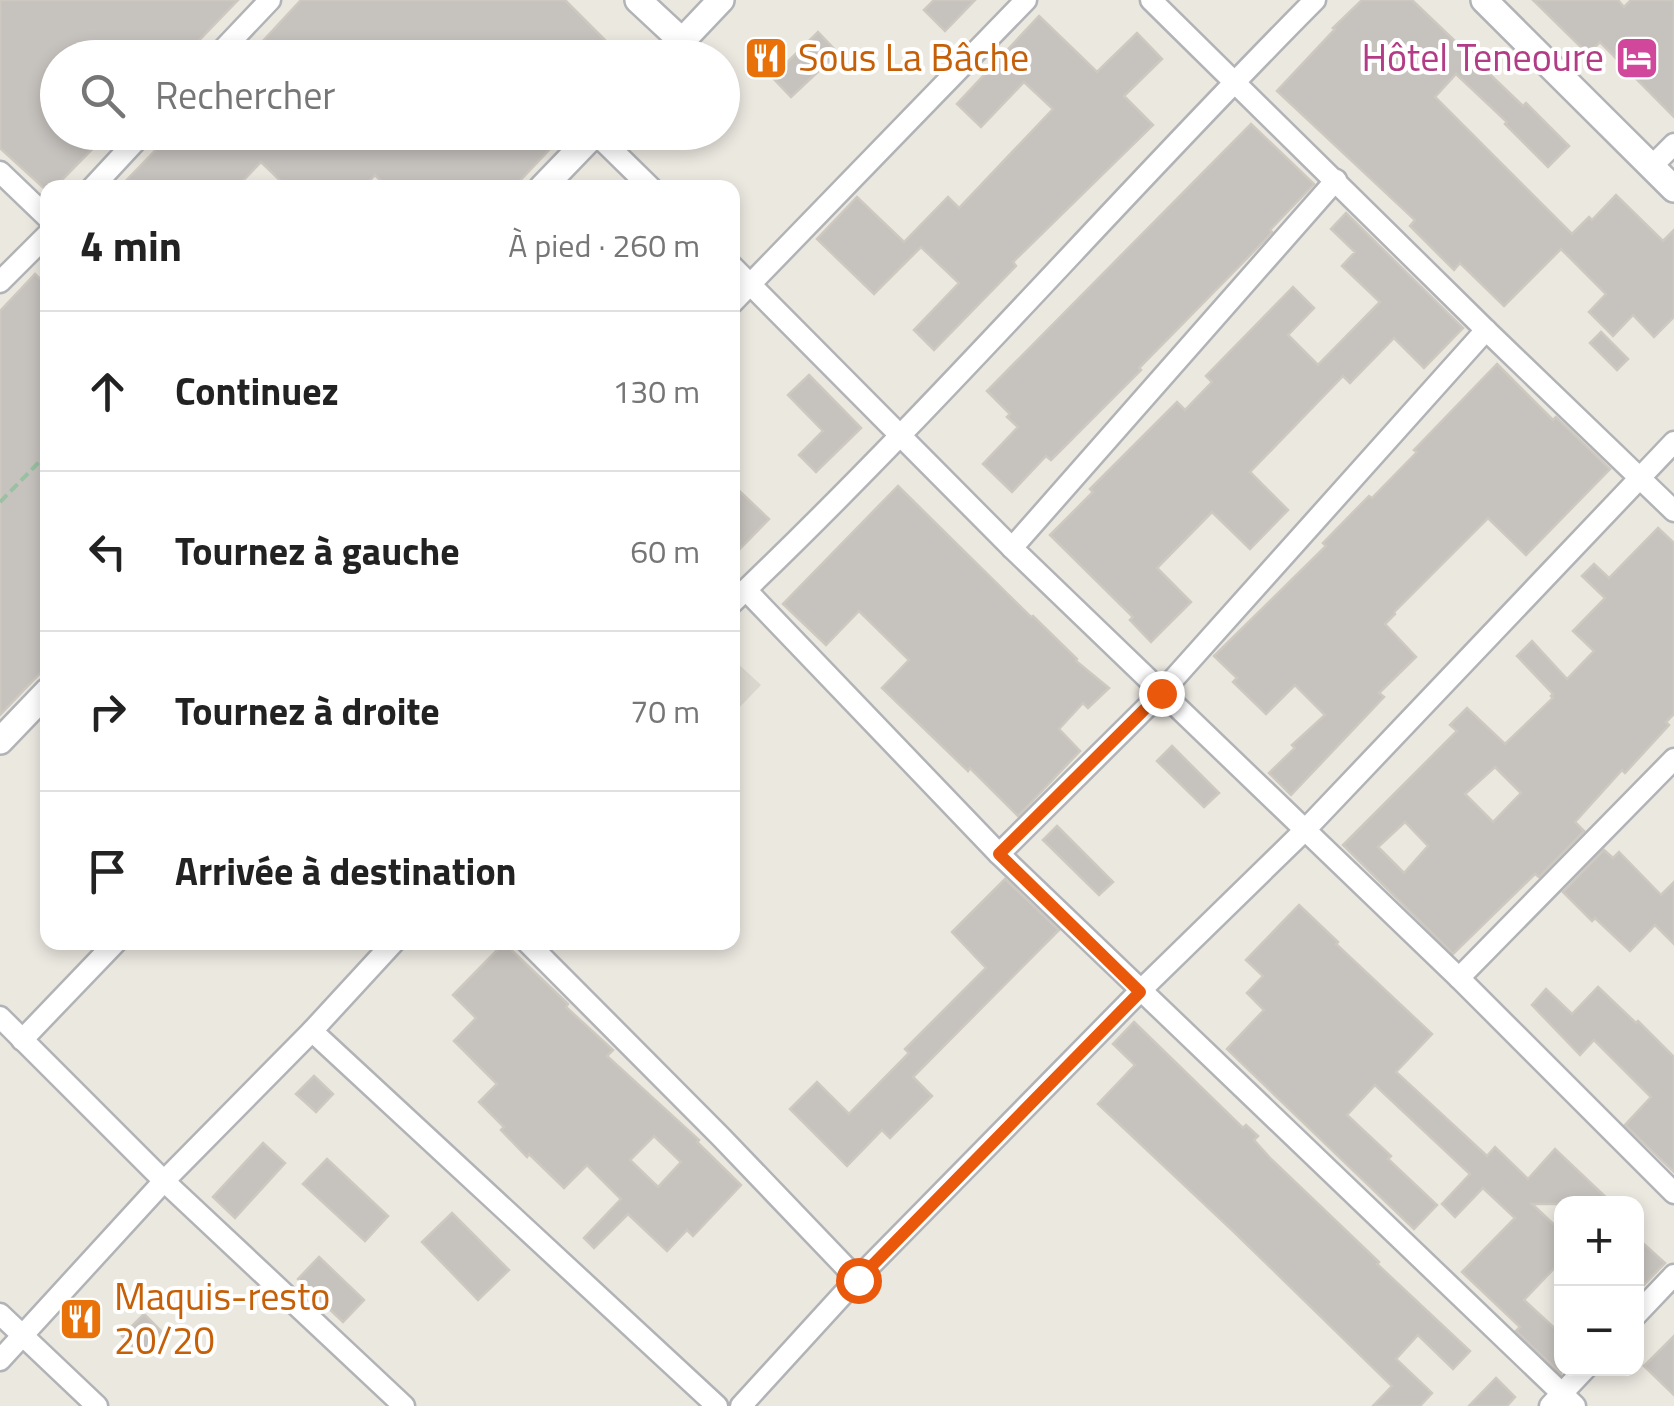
<!DOCTYPE html>
<html lang="fr">
<head>
<meta charset="utf-8">
<style>
  body { margin:0; font-family:"Titillium Web",sans-serif; background:#f2f2f2; color:#222 }
  .controls { position:absolute; right:30px; bottom:30px; display:grid; overflow:hidden; border-radius:20px; box-shadow:0 5px 15px #0003 }
  .controls button { width:90px; height:90px; display:grid; place-items:center; padding:0; border:0; border-bottom:2px solid #e0e0e0; background:#fff; color:#222; font:50px sans-serif }
  .stop { position:absolute; width:30px; height:30px; margin:-22px; border:8px solid #ea580c; border-radius:50%; background:#fff }
  .stop.end { background:#ea580c; border-color:#fff; box-shadow:0 2px 10px #0008 }
  .list { margin:0; padding:0; list-style:none }
  h2 { display:flex; justify-content:space-between; align-items:center; height:130px; margin:0; padding:0 40px; font-size:42px }
  h2 small { font-size:32px; font-weight:400; color:#767676 }
  .list li { display:grid; grid-template-columns:65px 1fr auto; gap:30px; align-items:center; box-sizing:border-box; height:160px; padding:0 40px; border-top:2px solid #e0e0e0 }
  .list b { display:block; font-size:38px; white-space:nowrap }
  .list em { font-size:32px; font-style:normal; color:#767676 }
  .icon { flex:none; width:55px; height:55px; fill:none; stroke:currentColor; stroke-width:2; stroke-linecap:round; stroke-linejoin:round }
  .map { position:relative; flex:none; width:1674px; height:1406px; overflow:hidden }
  .search { position:absolute; background:#fff; box-shadow:0 5px 15px #0003; left:40px; top:40px; width:700px; height:110px; display:flex; align-items:center; gap:25px; box-sizing:border-box; padding:0 35px; border-radius:55px; color:#767676; font-size:38px }
  .panel { position:absolute; background:#fff; box-shadow:0 5px 15px #0003; left:40px; top:180px; width:700px; height:770px; border-radius:20px }
  .map>svg:first-child { display:block }
  .education { fill:#dad7cf }
  .building { fill:#c6c2be; stroke:#cec9c0; stroke-width:2.5; fill-rule:evenodd }
  .lines { fill:none; stroke-linecap:round; stroke-linejoin:round }
  .minor-casing { stroke:#b1b3b7; stroke-width:25 }
  .tertiary-casing { stroke:#b1b3b7; stroke-width:30 }
  .path { stroke:#99c1a2; stroke-width:4; stroke-dasharray:10 5; stroke-linecap:butt }
  .minor { stroke:#fff; stroke-width:20 }
  .tertiary { stroke:#fff; stroke-width:25 }
  .route { stroke:#ea580c; stroke-width:12 }
  .labels { text-anchor:middle; stroke-width:8; stroke-linejoin:round; paint-order:stroke }
  .food-label { font-size:38px; fill:#c56008; stroke:#fff; text-anchor:start }
  .hotel-label { font-size:38px; fill:#b23c85; stroke:#fff; text-anchor:end }
</style>
</head>
<body>
<div class="map">
<svg width="1674" height="1406" viewBox="0 0 1674 1406">
  <rect width="100%" height="100%" fill="#ebe8e0"/>
  <polygon class="education" points="735,661 761,685 733,714 733,664"/>
  <g class="building">
    <polygon points="0,0 238,0 182,58 58,58 58,132 109,132 54,188 48,188 48,192 0,148"/>
    <polygon points="301,0 565,0 623,58 247,58"/>
    <polygon points="934,0 975,0 945,31 924,10"/>
    <polygon points="1362,0 1412,0 1523,106 1526,103 1569,146 1548,167 1505,124 1507,122 1456,74 1435,97 1572,234 1589,217 1592,220 1616,195 1663,241 1674,230 1674,317 1654,337 1633,315 1613,336 1589,312 1606,294 1561,249 1504,306 1460,263 1454,270 1410,226 1415,220 1277,91 1335,29 1333,28"/>
    <polygon points="1533,0 1618,0 1624,7 1631,0 1674,0 1674,117 1600,42 1588,54"/>
    <polygon points="1039,16 1097,72 1137,33 1162,59 1124,96 1153,125 1013,262 1016,266 934,350 914,330 959,283 921,247 874,294 817,239 857,197 904,242 948,197 959,208 1053,109 1024,82 981,127 957,104"/>
    <polygon points="818,32 838,53 791,97 772,77"/>
    <polygon points="1251,124 1314,184 1270,230 1272,232 1263,242 1139,368 1141,370 1051,460 1046,456 1012,492 983,464 1018,427 1007,417 1010,414 987,391"/>
    <polygon points="173,132 411,132 422,143 432,132 566,132 513,188 388,188 375,175 363,188 288,188 261,162 236,188 119,188"/>
    <polygon points="1346,213 1463,328 1424,368 1394,338 1350,383 1343,376 1250,472 1288,510 1250,549 1212,512 1157,568 1191,602 1151,642 1130,620 1133,617 1050,535 1093,492 1090,489 1177,402 1185,410 1212,382 1206,376 1293,287 1314,308 1288,335 1318,365 1380,302 1342,266 1355,252 1331,229"/>
    <polygon points="35,274 48,286 48,665 0,715 0,311"/>
    <polygon points="1601,332 1628,359 1617,370 1590,343"/>
    <polygon points="1497,364 1553,420 1556,417 1610,469 1526,555 1488,518 1394,612 1395,614 1385,624 1416,657 1379,693 1384,697 1291,795 1269,773 1295,748 1292,745 1325,715 1295,685 1266,714 1233,682 1237,678 1214,656 1326,546 1323,543 1369,496 1372,498 1417,452 1414,450"/>
    <polygon points="809,375 861,428 816,472 799,455 823,431 788,395"/>
    <polygon points="732,484 769,519 732,557"/>
    <polygon points="898,486 1031,617 1033,616 1077,659 1076,661 1109,688 1088,708 1083,703 1059,729 1080,751 1018,816 970,768 968,771 882,688 909,660 859,611 826,645 783,604"/>
    <path d="M1658,528L1674,543V714L1666,722L1669,725L1625,773L1622,770L1575,822L1584,831L1539,877L1535,874L1453,954L1343,845L1457,731L1450,725L1467,708L1505,744L1553,698L1551,696L1553,694L1517,656L1532,641L1567,679L1594,651L1573,631L1605,598L1582,576L1594,564L1609,578ZM1495,767L1521,793L1493,822L1465,794ZM1405,822L1428,846L1404,873L1378,847Z"/>
    <polygon points="1172,746 1219,793 1204,807 1157,761"/>
    <polygon points="1057,826 1113,882 1099,895 1043,840"/>
    <polygon points="1604,850 1613,858 1619,852 1661,895 1674,882 1674,944 1655,925 1630,951 1595,918 1592,921 1563,892"/>
    <polygon points="1005,879 1059,930 913,1077 932,1096 890,1138 882,1130 847,1166 790,1109 817,1082 849,1114 909,1053 905,1049 986,968 952,932"/>
    <polygon points="1299,905 1338,942 1336,944 1432,1034 1396,1072 1487,1156 1495,1147 1528,1179 1555,1149 1613,1204 1532,1204 1562,1232 1562,1260 1524,1300 1562,1335 1561,1374 1516,1331 1520,1327 1462,1272 1515,1218 1483,1188 1455,1217 1442,1204 1470,1174 1375,1085 1347,1115 1391,1156 1388,1159 1437,1205 1414,1229 1227,1049 1264,1010 1247,993 1263,976 1246,960"/>
    <path d="M504,943L568,1004L566,1007L613,1050L607,1056L699,1140L697,1142L741,1185L693,1236L687,1230L667,1251L628,1214L594,1248L584,1238L621,1199L587,1165L564,1188L529,1154L527,1157L501,1130L504,1127L479,1102L497,1084L454,1041L476,1018L453,995ZM654,1136L681,1162L658,1187L630,1160Z"/>
    <polygon points="1598,987 1636,1023 1638,1021 1674,1057 1674,1172 1625,1125 1651,1097 1594,1040 1580,1055 1532,1005 1546,989 1572,1014"/>
    <polygon points="1134,1022 1243,1128 1246,1125 1258,1136 1254,1140 1271,1159 1379,1262 1377,1264 1470,1351 1453,1369 1418,1335 1396,1359 1432,1393 1420,1406 1373,1406 1392,1386 1232,1230 1098,1104 1135,1065 1113,1044"/>
    <polygon points="314,1076 333,1094 316,1112 296,1094"/>
    <polygon points="263,1143 285,1163 235,1218 213,1197"/>
    <polygon points="327,1159 388,1216 365,1241 303,1184"/>
    <polygon points="452,1213 509,1270 478,1300 422,1242"/>
    <polygon points="1636,1237 1665,1263 1636,1293"/>
    <polygon points="319,1257 364,1300 343,1322 298,1279"/>
    <polygon points="144,1314 162,1332 141,1354 122,1336"/>
    <polygon points="1674,1336 1674,1395 1644,1366"/>
    <polygon points="1496,1378 1515,1397 1507,1406 1469,1406"/>
  </g>
  <g class="lines">
    <g class="minor-casing">
      <g id="minor">
        <polyline points="1151,0 1486,330 1674,511"/>
        <polyline points="215,58 270,0"/>
        <polyline points="595,133 651,188"/>
        <polyline points="1651,167 1674,144"/>
        <polyline points="0,172 48,218"/>
        <polyline points="92,188 144,132"/>
        <polyline points="732,266 1012,548 1459,978 1674,1193"/>
        <polyline points="0,282 48,234"/>
        <polyline points="732,303 1026,0"/>
        <polyline points="1012,548 1336,180"/>
        <polyline points="746,590 999,854 1575,1406"/>
        <path d="M732,603C935,410 1118,198 1315,0"/>
        <polyline points="999,854 1161,693 1486,330"/>
        <polyline points="527,942 721,1137 857,1279"/>
        <polyline points="1459,978 1674,759"/>
        <polyline points="0,1017 164,1181 404,1406"/>
        <polyline points="312,1031 717,1406"/>
        <polyline points="22,1040 116,942"/>
        <polyline points="0,1314 97,1406"/>
        <polyline points="1636,1315 1674,1275"/>
        <polyline points="0,1360 164,1181 312,1031 394,942"/>
        <polyline points="741,1406 857,1279 1140,991 1306,829 1674,442"/>
        <polyline points="1550,1406 1586,1368"/>
      </g>
    </g>
    <g class="tertiary-casing">
      <g id="tertiary">
        <polyline points="638,0 682,41"/>
        <polyline points="1484,0 1674,189"/>
        <polyline points="666,58 721,0"/>
        <polyline points="542,188 596,132"/>
        <polyline points="0,741 48,691"/>
      </g>
    </g>
    <polyline class="path" points="0,502 48,453"/>
    <use href="#minor" class="minor"/>
    <use href="#tertiary" class="tertiary"/>
  </g>
  <g class="lines">
    <polyline class="route" points="858,1280 1140,992 999,854 1161,693"/>
  </g>
  <defs>
    <g id="restaurant-square" transform="scale(2.25)"><rect x="-9" y="-9" width="18" height="18" rx="4" fill="#e8710a" stroke="#fff"/><path d="M-5-6h1v4h1v-4h1v4h1v-4h1v5L-1.5 .5V6h-2V.5L-5-1ZM5-6V6H3V1.5H1.5Q1.5-4 5-6Z" fill="#fff"/></g>
    <g id="hotel-square" transform="scale(2.25)"><rect x="-9" y="-9" width="18" height="18" rx="4" fill="#d1479c" stroke="#fff"/><path d="M-6-4.5h1.5V1H6V5H4.5V3h-9V5H-6ZM-4 0a1.8 1.8 0 1 1 3.6 0ZM.5 0V-2.5h3Q6-2.5 6 0Z" fill="#fff"/></g>
  </defs>
  <g fill-rule="evenodd">
    <use href="#restaurant-square" x="766" y="58"/>
    <use href="#hotel-square" x="1637" y="58"/>
    <use href="#restaurant-square" x="81" y="1319"/>
  </g>
  <g class="labels">
    <g class="food-label">
      <text x="798" y="71">Sous La Bâche</text>
      <text x="114" y="1310">Maquis-resto<tspan x="114" dy="44">20/20</tspan></text>
    </g>
    <g class="hotel-label">
      <text x="1604" y="71">Hôtel Teneoure</text>
    </g>
  </g>
</svg>
<div class="controls">
<button>+</button>
<button>−</button>
</div>
<div class="stop" style="left:858px;top:1280px"></div>
<div class="stop end" style="left:1161px;top:693px"></div>
<div class="search"><svg class="icon" aria-label="search" viewBox="0 0 24 24"><circle cx="10" cy="10" r="6"/><path d="M15 15l6 6"/></svg>Rechercher</div>
<section class="panel">
<h2>4 min<small>À pied · 260 m</small></h2>
<ul class="list">
<li><svg class="icon" aria-label="ahead" viewBox="0 0 24 24"><path d="M12 20V5M6 11l6-6 6 6"/></svg><div><b>Continuez</b></div><em>130 m</em></li>
<li><svg class="icon" aria-label="left" viewBox="0 0 24 24"><path d="M17 20v-9H6M10 6l-5 5 5 5"/></svg><div><b>Tournez à gauche</b></div><em>60 m</em></li>
<li><svg class="icon" aria-label="right" viewBox="0 0 24 24"><path d="M7 20v-9h11M14 6l5 5-5 5"/></svg><div><b>Tournez à droite</b></div><em>70 m</em></li>
<li><svg class="icon" aria-label="arrive" viewBox="0 0 24 24"><path d="M6 21V4h12l-3 4 3 4H6"/></svg><div><b>Arrivée à destination</b></div></li>
</ul>
</section>
</div>
</body>
</html>
